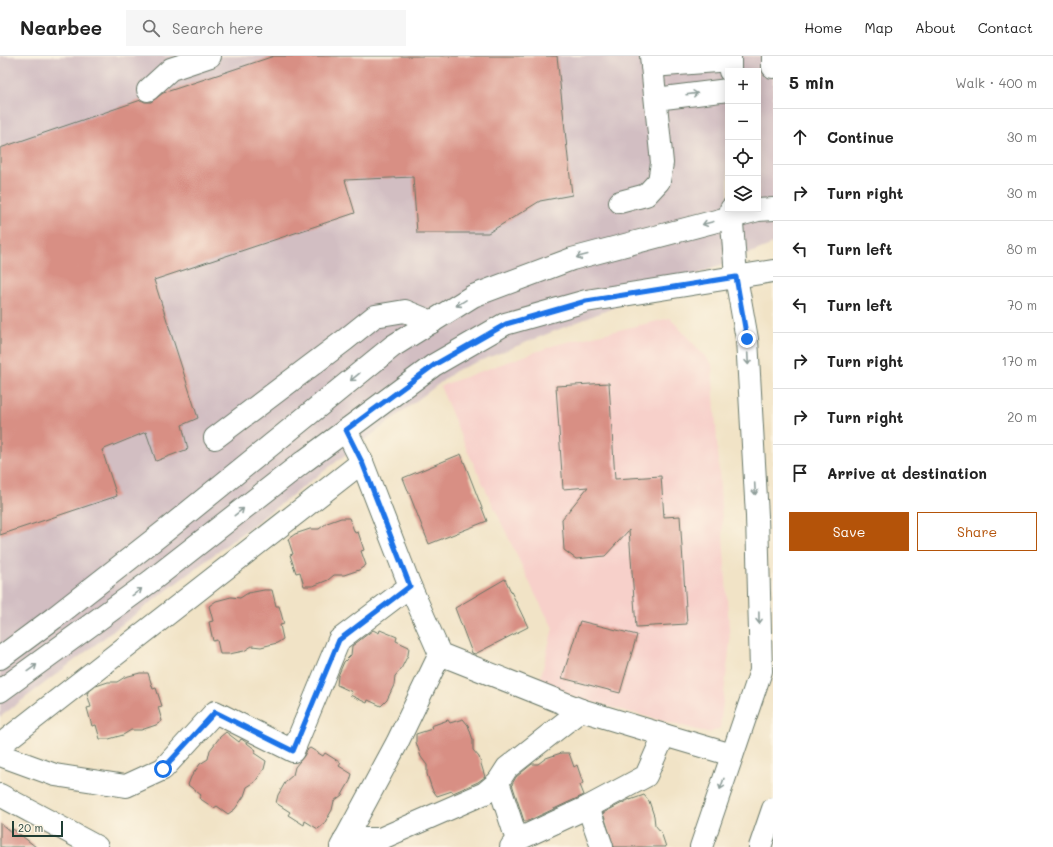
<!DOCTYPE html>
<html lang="en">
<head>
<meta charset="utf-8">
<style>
  body { margin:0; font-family:Mali,sans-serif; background:#f6f6f6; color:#222 }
  .controls { position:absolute; right:12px; top:12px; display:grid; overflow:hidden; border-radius:0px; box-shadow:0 2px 10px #0003 }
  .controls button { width:36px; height:36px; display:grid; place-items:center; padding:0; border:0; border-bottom:1px solid #e0e0e0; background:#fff; color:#222; font:20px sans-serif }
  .scale { position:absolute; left:12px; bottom:10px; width:51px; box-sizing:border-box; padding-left:4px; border:2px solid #1f3d34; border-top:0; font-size:11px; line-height:14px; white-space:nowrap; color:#1f3d34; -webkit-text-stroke:3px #fcf5e5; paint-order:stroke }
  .stop { position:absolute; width:12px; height:12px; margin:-9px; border:3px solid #1a73e8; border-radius:50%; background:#fff }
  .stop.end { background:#1a73e8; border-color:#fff; box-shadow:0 1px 4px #0008 }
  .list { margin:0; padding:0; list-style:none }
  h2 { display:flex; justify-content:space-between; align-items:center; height:52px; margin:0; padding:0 16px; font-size:17px }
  h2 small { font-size:13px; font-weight:400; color:#767676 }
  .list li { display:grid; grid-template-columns:26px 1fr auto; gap:12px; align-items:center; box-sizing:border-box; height:56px; padding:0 16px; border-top:1px solid #e0e0e0 }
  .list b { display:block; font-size:15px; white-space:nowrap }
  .list em { font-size:13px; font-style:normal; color:#767676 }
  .actions { display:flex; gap:8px; padding:12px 16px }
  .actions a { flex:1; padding:9px 0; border:1px solid #b45309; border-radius:0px; text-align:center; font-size:14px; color:#b45309 }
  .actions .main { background:#b45309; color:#fff }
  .icon { flex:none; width:22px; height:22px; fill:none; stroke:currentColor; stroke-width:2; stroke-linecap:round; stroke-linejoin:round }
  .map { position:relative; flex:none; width:773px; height:791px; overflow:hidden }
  header { display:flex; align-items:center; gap:24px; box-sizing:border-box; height:56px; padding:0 20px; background:#fff; border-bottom:1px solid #e0e0e0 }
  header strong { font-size:19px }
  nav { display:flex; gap:22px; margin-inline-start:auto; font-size:14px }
  .search { width:280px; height:36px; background:#f6f6f6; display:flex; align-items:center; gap:10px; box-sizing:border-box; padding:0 14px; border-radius:0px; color:#767676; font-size:15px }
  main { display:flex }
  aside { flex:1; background:#fff }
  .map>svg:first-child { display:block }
  .built { fill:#f7d0ca }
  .industrial { fill:#d2bec2; fill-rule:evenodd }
  .building { fill:#d88f84 }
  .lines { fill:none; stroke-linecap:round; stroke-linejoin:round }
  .minor-casing { stroke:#687767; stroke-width:24 }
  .major-casing { stroke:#687767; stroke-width:24 }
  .minor { stroke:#fff; stroke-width:22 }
  .major { stroke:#fff; stroke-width:22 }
  .oneway { stroke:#8f9e9a }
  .route { stroke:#1a73e8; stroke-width:5 }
</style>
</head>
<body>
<header>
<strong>Nearbee</strong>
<div class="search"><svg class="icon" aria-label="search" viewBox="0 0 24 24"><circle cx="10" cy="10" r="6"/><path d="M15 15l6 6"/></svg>Search here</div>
<nav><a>Home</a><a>Map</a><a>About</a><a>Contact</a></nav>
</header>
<main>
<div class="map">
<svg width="773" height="791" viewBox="0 0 773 791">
  <rect width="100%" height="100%" fill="#fcf5e5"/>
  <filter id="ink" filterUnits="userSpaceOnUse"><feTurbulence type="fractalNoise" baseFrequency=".025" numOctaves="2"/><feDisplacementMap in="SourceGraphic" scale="8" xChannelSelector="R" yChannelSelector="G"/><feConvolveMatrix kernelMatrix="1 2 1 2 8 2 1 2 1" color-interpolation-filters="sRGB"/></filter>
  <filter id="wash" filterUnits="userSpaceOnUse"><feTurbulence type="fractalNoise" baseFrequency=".012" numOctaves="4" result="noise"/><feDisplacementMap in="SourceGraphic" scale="16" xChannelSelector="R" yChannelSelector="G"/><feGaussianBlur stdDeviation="0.9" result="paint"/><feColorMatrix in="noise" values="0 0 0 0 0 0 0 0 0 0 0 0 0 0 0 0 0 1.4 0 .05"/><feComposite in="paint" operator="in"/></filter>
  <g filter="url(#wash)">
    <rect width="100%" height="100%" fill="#f1e3c6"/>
    <polygon class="built" points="670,262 712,308 730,587 720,672 709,677 538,632 553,572 536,540 467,394 440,330 555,289"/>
    <path class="industrial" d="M0,0H773V188L457,314L0,661ZM728,15H758V153H728Z"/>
    <g id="blocks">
      <g class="building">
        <polygon points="274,0 557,0 572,139 540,145 488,177 417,177 413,121 345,124 355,157 154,224 198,362 182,369 188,393 156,405 146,376 102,394 117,440 0,479 0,92 141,44 145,46 151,46 163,37"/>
        <polygon points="609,327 615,423 661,420 664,461 680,460 687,568 636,571 629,474 605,500 576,503 564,494 562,463 588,431 563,433 556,330"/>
        <polygon points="461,398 487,465 429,488 403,422"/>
        <polygon points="341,462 349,462 355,477 358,476 364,494 361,495 366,509 359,514 344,519 334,519 328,524 313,530 304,530 300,516 296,517 290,499 293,498 288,483 295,478 310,473 319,473 327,467"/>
        <polygon points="505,523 528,571 475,598 472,597 455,552"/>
        <polygon points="264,534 272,534 276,550 279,550 284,568 280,569 283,583 277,587 261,591 252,590 244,595 229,598 220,598 217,584 213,585 209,566 213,565 209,550 216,545 231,541 240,542 248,537"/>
        <polygon points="580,565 637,579 620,637 562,622"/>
        <polygon points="373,574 379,577 380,574 397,581 396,585 409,591 408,599 401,613 395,620 394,629 387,644 381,650 368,644 367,647 350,639 352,636 337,629 338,620 344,606 351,599 352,590"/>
        <polygon points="140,617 148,617 153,633 156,632 162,650 158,651 162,665 156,669 141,674 131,674 123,679 109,683 100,683 96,669 92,670 87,652 91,651 87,637 96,630 108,626 117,626 125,621"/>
        <polygon points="463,663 468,669 473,684 473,694 479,701 485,721 478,726 453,737 452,735 437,740 432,733 427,718 427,709 421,701 416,686 416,678 432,673 431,670 448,664 450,667"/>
        <polygon points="226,676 239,686 241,683 243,684 256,694 254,697 266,705 264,713 255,726 247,731 244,740 235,753 228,758 217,750 214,752 199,742 201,739 188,729 191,721 200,708 208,703 210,694 220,681"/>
        <polygon points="310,692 323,700 325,697 341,707 339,710 352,718 350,725 342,739 334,745 332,754 324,768 318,773 305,765 304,769 288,759 290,756 276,747 278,739 286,725 293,719 295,711 304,700 307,694"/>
        <polygon points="561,697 569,697 574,711 577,709 583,727 580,729 584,739 528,765 524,765 512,728 516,721 532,708 538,708 546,702"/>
        <polygon points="644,739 649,745 654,760 655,769 661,776 666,791 614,791 603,757 630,743 630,744"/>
        <polygon points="0,767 11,776 13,773 36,791 0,791"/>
      </g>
    </g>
  </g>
  <g filter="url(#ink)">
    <use href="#blocks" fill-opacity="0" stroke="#687767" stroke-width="1"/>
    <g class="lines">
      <g class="minor-casing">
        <g id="minor">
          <polyline points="652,10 730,4"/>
          <polyline points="148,34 171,13 210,0"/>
          <polyline points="656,43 728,34"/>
          <polyline points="620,146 646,139 659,125 662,107 651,0"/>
          <polyline points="346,374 362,406 410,530 440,598 581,654 664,679 732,699"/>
          <polyline points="215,382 345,284 375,260 405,255 432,266"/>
          <polyline points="0,602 54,562 165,475 393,290 473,240 572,203 758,154 773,153"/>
          <polyline points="0,635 151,525 303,406 434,309 505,268 586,245 773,215"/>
          <polyline points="0,689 362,406"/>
          <polyline points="0,699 55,719 126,730 163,713 215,656 293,695 339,584 410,530"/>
          <polyline points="0,739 97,791"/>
          <polyline points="588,751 602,791"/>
          <polyline points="345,783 380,783 485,737 498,726"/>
          <polyline points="517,784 498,726 507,712 581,654"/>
          <polyline points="341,791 397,687 440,598"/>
          <polyline points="511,791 517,784 588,751 646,720 664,679"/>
        </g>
      </g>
      <g class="major-casing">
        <g id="major">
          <polyline points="730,0 730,15"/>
          <polyline points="773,0 773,11"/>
          <polyline points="701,791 761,615 757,460 747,283 736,221 731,153"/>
          <polyline points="760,791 773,753"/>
        </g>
      </g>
      <use href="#minor" class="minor"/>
      <use href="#major" class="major"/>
    </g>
    <defs><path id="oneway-shaft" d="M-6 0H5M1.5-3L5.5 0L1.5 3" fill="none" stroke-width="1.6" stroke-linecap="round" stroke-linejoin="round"/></defs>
    <g class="oneway">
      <use href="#oneway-shaft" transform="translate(692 38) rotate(-7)"/>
      <use href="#oneway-shaft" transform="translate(708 167) rotate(165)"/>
      <use href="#oneway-shaft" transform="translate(582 200) rotate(165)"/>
      <use href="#oneway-shaft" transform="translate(461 247) rotate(148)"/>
      <use href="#oneway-shaft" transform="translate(748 303) rotate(87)"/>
      <use href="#oneway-shaft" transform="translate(355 321) rotate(141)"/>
      <use href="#oneway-shaft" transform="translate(755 433) rotate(87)"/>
      <use href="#oneway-shaft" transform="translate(239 456) rotate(-38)"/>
      <use href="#oneway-shaft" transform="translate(137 536) rotate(-36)"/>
      <use href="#oneway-shaft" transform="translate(759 562) rotate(89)"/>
      <use href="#oneway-shaft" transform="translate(32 612) rotate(-36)"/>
      <use href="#oneway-shaft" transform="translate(722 728) rotate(109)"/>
    </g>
  </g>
  <g class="lines" filter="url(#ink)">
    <polyline class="route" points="163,713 215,656 293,695 339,584 410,530 362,406 346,374 434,309 506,268 586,245 736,221 747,283"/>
  </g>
</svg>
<div class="controls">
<button>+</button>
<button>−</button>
<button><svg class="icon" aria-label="locate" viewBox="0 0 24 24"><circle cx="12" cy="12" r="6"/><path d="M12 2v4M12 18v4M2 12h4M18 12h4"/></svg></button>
<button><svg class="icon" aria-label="layers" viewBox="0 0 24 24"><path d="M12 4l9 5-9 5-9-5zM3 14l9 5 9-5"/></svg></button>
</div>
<div class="scale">20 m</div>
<div class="stop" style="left:163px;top:713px"></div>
<div class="stop end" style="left:747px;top:283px"></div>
</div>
<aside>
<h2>5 min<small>Walk · 400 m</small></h2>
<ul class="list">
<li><svg class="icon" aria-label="ahead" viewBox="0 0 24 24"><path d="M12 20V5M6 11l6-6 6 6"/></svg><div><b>Continue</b></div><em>30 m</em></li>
<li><svg class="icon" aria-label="right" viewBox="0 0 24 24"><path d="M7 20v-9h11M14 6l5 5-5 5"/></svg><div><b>Turn right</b></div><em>30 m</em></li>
<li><svg class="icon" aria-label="left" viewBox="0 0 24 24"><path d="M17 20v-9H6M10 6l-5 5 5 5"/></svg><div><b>Turn left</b></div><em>80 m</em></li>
<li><svg class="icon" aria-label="left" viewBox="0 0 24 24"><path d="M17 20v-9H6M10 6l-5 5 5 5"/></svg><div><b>Turn left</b></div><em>70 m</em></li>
<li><svg class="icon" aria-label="right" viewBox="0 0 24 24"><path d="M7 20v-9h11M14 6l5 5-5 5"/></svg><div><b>Turn right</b></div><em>170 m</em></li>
<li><svg class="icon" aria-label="right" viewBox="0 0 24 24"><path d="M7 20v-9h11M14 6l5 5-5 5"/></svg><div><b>Turn right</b></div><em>20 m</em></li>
<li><svg class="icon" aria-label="arrive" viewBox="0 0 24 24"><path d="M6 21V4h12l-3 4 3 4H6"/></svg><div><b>Arrive at destination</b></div></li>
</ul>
<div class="actions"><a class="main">Save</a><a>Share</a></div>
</aside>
</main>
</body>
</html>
